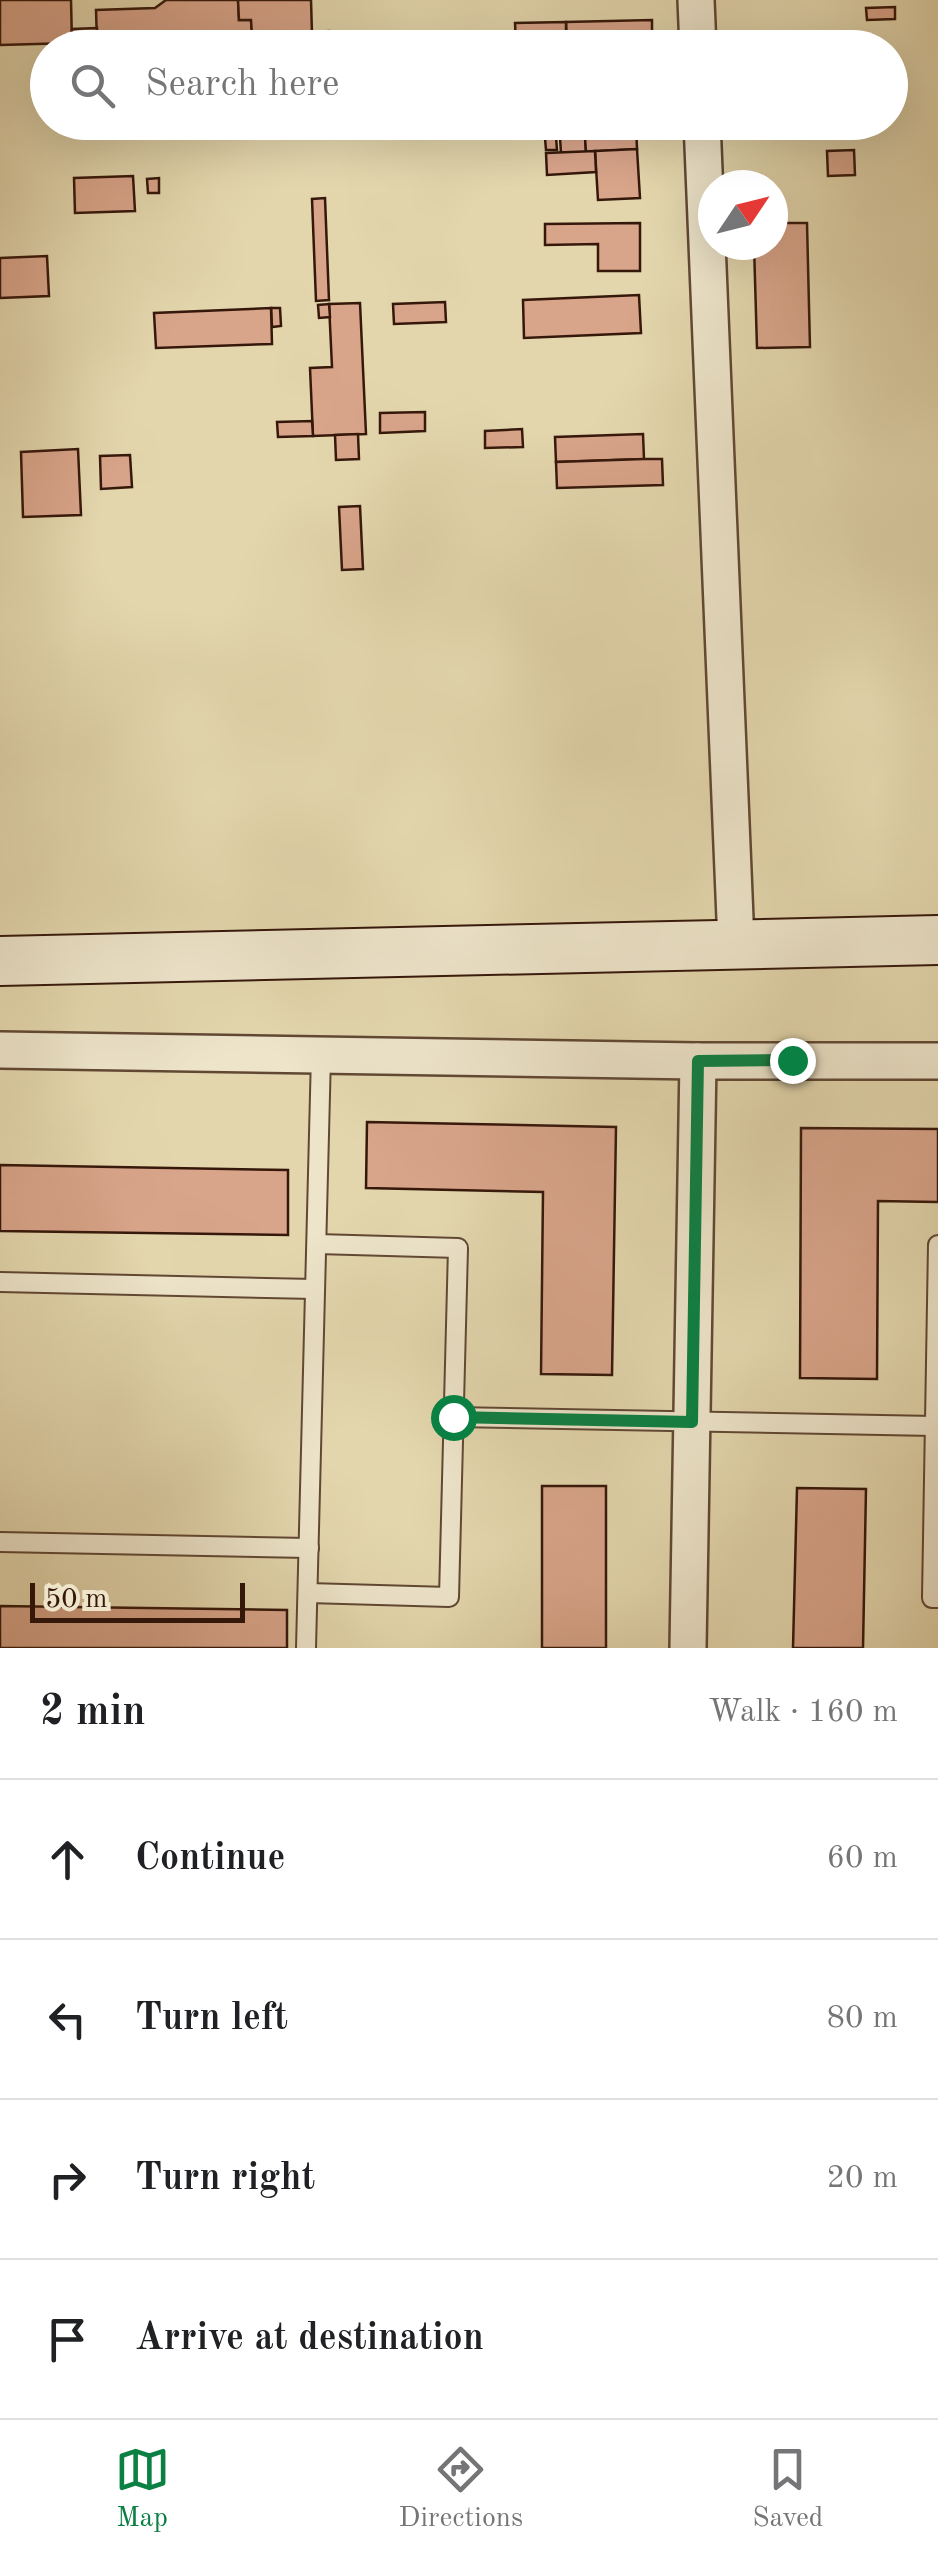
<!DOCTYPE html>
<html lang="en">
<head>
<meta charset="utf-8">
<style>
  body { margin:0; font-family:"Old Standard TT",serif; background:#f6f6f6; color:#202124 }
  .compass { position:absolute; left:698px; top:170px; width:90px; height:90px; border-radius:50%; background:#fff; box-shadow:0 10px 40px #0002; rotate:55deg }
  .scale { position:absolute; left:30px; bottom:25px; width:215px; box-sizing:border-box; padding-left:10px; border:5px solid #36180b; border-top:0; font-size:28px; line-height:35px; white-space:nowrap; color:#36180b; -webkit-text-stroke:8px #ede4ca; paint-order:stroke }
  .stop { position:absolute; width:30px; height:30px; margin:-22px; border:8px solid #0b8043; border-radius:50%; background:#fff }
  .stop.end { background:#0b8043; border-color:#fff; box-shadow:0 2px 10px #0008 }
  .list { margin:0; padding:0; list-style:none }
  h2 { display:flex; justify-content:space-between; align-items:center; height:130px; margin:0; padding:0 40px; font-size:42px }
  h2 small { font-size:32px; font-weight:400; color:#757577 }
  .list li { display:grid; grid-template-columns:65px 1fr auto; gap:30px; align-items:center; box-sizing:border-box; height:160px; padding:0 40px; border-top:2px solid #e0e0e0 }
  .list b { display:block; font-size:38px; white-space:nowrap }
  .list em { font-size:32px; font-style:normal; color:#757577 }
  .icon { flex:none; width:55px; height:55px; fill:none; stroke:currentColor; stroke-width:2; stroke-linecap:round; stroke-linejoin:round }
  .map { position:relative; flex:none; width:938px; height:1648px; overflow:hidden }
  .search { position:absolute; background:#fff; box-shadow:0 10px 40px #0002; left:30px; right:30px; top:30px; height:110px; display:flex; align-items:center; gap:25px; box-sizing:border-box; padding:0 35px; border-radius:55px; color:#757577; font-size:38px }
  .sheet { height:770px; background:#fff }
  nav { display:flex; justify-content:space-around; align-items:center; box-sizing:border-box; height:140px; border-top:2px solid #e0e0e0; background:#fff; font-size:28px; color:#757577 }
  nav a { display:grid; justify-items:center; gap:5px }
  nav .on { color:#0b8043 }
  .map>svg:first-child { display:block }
  .building { fill:#d8a48a; stroke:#36180b; stroke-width:2.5 }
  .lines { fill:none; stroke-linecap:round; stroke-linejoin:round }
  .lane-casing { stroke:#614834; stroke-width:22 }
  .street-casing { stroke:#614834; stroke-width:40 }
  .secondary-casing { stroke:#36180b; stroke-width:52 }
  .lane { stroke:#ede4ca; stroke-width:18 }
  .street { stroke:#ede4ca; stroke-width:35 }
  .secondary { stroke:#ede4ca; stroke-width:48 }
  .route { stroke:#0b8043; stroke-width:12 }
</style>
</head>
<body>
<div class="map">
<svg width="938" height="1648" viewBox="0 0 938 1648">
  <rect width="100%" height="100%" fill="#e3d6ad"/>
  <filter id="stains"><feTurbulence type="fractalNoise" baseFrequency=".002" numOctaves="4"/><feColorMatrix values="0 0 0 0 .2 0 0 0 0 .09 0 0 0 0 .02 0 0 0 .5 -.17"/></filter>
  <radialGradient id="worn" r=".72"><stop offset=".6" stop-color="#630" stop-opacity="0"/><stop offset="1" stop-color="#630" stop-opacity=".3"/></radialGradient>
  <g class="building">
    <polygon points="0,0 71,0 72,43 0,45"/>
    <polygon points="166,0 238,0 239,20 251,20 252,36 97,42 96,10 155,8"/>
    <polygon points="238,0 311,0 312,34 252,36 251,20 239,20"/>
    <polygon points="895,7 895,19 867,20 866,8"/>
    <polygon points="652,20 652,45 567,47 566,22"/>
    <polygon points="566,22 566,43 516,44 515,23"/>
    <polygon points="97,28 97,42 72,43 72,29"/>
    <polygon points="329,31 329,48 314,48 313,32"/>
    <polygon points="559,122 584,122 586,152 561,153"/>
    <polygon points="636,122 637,149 586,152 584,124"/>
    <polygon points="556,137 557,150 546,150 545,138"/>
    <polygon points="637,149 640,198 598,200 595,151"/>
    <polygon points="854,150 855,175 828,176 827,151"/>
    <polygon points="595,151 596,172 547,175 546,153"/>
    <polygon points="133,176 135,211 75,213 74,178"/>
    <polygon points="159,178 159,193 148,193 147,179"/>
    <polygon points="325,198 329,300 316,301 312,199"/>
    <polygon points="640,223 640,271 598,271 598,244 545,245 545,224"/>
    <polygon points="773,223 807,223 810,347 757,348 754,245 773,245"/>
    <polygon points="47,256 49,296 0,298 0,258"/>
    <polygon points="639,295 641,333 524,338 523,300"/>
    <polygon points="445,302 446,322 394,324 393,304"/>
    <polygon points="360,303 366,434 313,436 310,368 332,367 329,304"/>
    <polygon points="329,304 330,317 319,318 318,305"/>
    <polygon points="271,308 280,308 281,326 272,327"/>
    <polygon points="271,308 272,344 156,348 154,313"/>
    <polygon points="425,412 425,431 380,433 380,413"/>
    <polygon points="312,421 313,436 278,437 277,422"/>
    <polygon points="522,429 523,447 485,448 485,431"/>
    <polygon points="358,434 359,459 336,460 335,435"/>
    <polygon points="643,434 644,459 556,462 555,437"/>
    <polygon points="78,449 81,515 23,517 21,452"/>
    <polygon points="130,455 132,487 101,489 100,456"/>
    <polygon points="644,459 662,459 663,485 557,488 556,462"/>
    <polygon points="360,506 363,569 342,570 339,507"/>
    <polygon points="367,1122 616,1127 612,1375 541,1374 543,1192 366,1188"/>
    <polygon points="801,1128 938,1129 938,1202 878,1201 877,1379 800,1378"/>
    <polygon points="0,1165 288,1170 288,1235 0,1231"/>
    <rect x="542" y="1486" width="64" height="162"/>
    <polygon points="797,1488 866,1489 863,1648 793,1648"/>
    <polygon points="0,1606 287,1610 287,1648 0,1648"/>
  </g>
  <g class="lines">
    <g class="lane-casing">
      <g id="lane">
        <polyline points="938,1245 932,1598 938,1598"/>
        <polyline points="0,1282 314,1289"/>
        <polyline points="453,1417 934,1426"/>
        <polyline points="0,1542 309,1548"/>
        <polyline points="308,1593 449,1597 458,1248 317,1244"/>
        <polyline points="306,1648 321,1055"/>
      </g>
    </g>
    <g class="street-casing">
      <g id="street">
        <polyline points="696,0 698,48"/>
        <polyline points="702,122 736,943"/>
        <polyline points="0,1050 698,1061 938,1061"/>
        <polyline points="688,1648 698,1061"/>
      </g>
    </g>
    <g class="secondary-casing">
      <polyline id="secondary" points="0,961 938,940"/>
    </g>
    <use href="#lane" class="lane"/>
    <use href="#street" class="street"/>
    <use href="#secondary" class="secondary"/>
  </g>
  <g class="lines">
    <polyline class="route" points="453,1417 692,1422 698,1061 792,1060"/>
  </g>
  <rect width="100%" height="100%" filter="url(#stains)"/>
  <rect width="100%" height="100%" fill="url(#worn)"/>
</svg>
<svg class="compass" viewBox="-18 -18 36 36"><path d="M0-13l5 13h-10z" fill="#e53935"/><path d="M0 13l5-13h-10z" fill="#757577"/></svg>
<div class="scale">50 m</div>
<div class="stop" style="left:453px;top:1417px"></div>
<div class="stop end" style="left:792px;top:1060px"></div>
<div class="search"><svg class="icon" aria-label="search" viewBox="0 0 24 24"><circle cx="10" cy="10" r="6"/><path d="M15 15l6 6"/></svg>Search here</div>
</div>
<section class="sheet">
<h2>2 min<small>Walk · 160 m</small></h2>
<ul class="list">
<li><svg class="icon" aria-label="ahead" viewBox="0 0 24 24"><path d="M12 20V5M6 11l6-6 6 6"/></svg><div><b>Continue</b></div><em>60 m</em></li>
<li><svg class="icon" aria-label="left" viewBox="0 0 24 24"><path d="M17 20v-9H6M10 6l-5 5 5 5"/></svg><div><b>Turn left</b></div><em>80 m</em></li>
<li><svg class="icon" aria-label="right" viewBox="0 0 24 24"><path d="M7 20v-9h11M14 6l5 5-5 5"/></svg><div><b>Turn right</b></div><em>20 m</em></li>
<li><svg class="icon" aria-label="arrive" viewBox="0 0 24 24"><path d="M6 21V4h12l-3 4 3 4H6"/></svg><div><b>Arrive at destination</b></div></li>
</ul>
</section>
<nav>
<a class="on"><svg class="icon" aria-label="map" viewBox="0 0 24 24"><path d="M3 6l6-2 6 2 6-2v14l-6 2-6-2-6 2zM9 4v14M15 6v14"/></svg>Map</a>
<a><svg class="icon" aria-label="directions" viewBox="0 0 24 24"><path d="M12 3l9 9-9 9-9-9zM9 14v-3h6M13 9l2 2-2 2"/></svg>Directions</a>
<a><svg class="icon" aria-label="saved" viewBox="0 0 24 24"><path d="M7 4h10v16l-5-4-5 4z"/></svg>Saved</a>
</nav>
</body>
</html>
